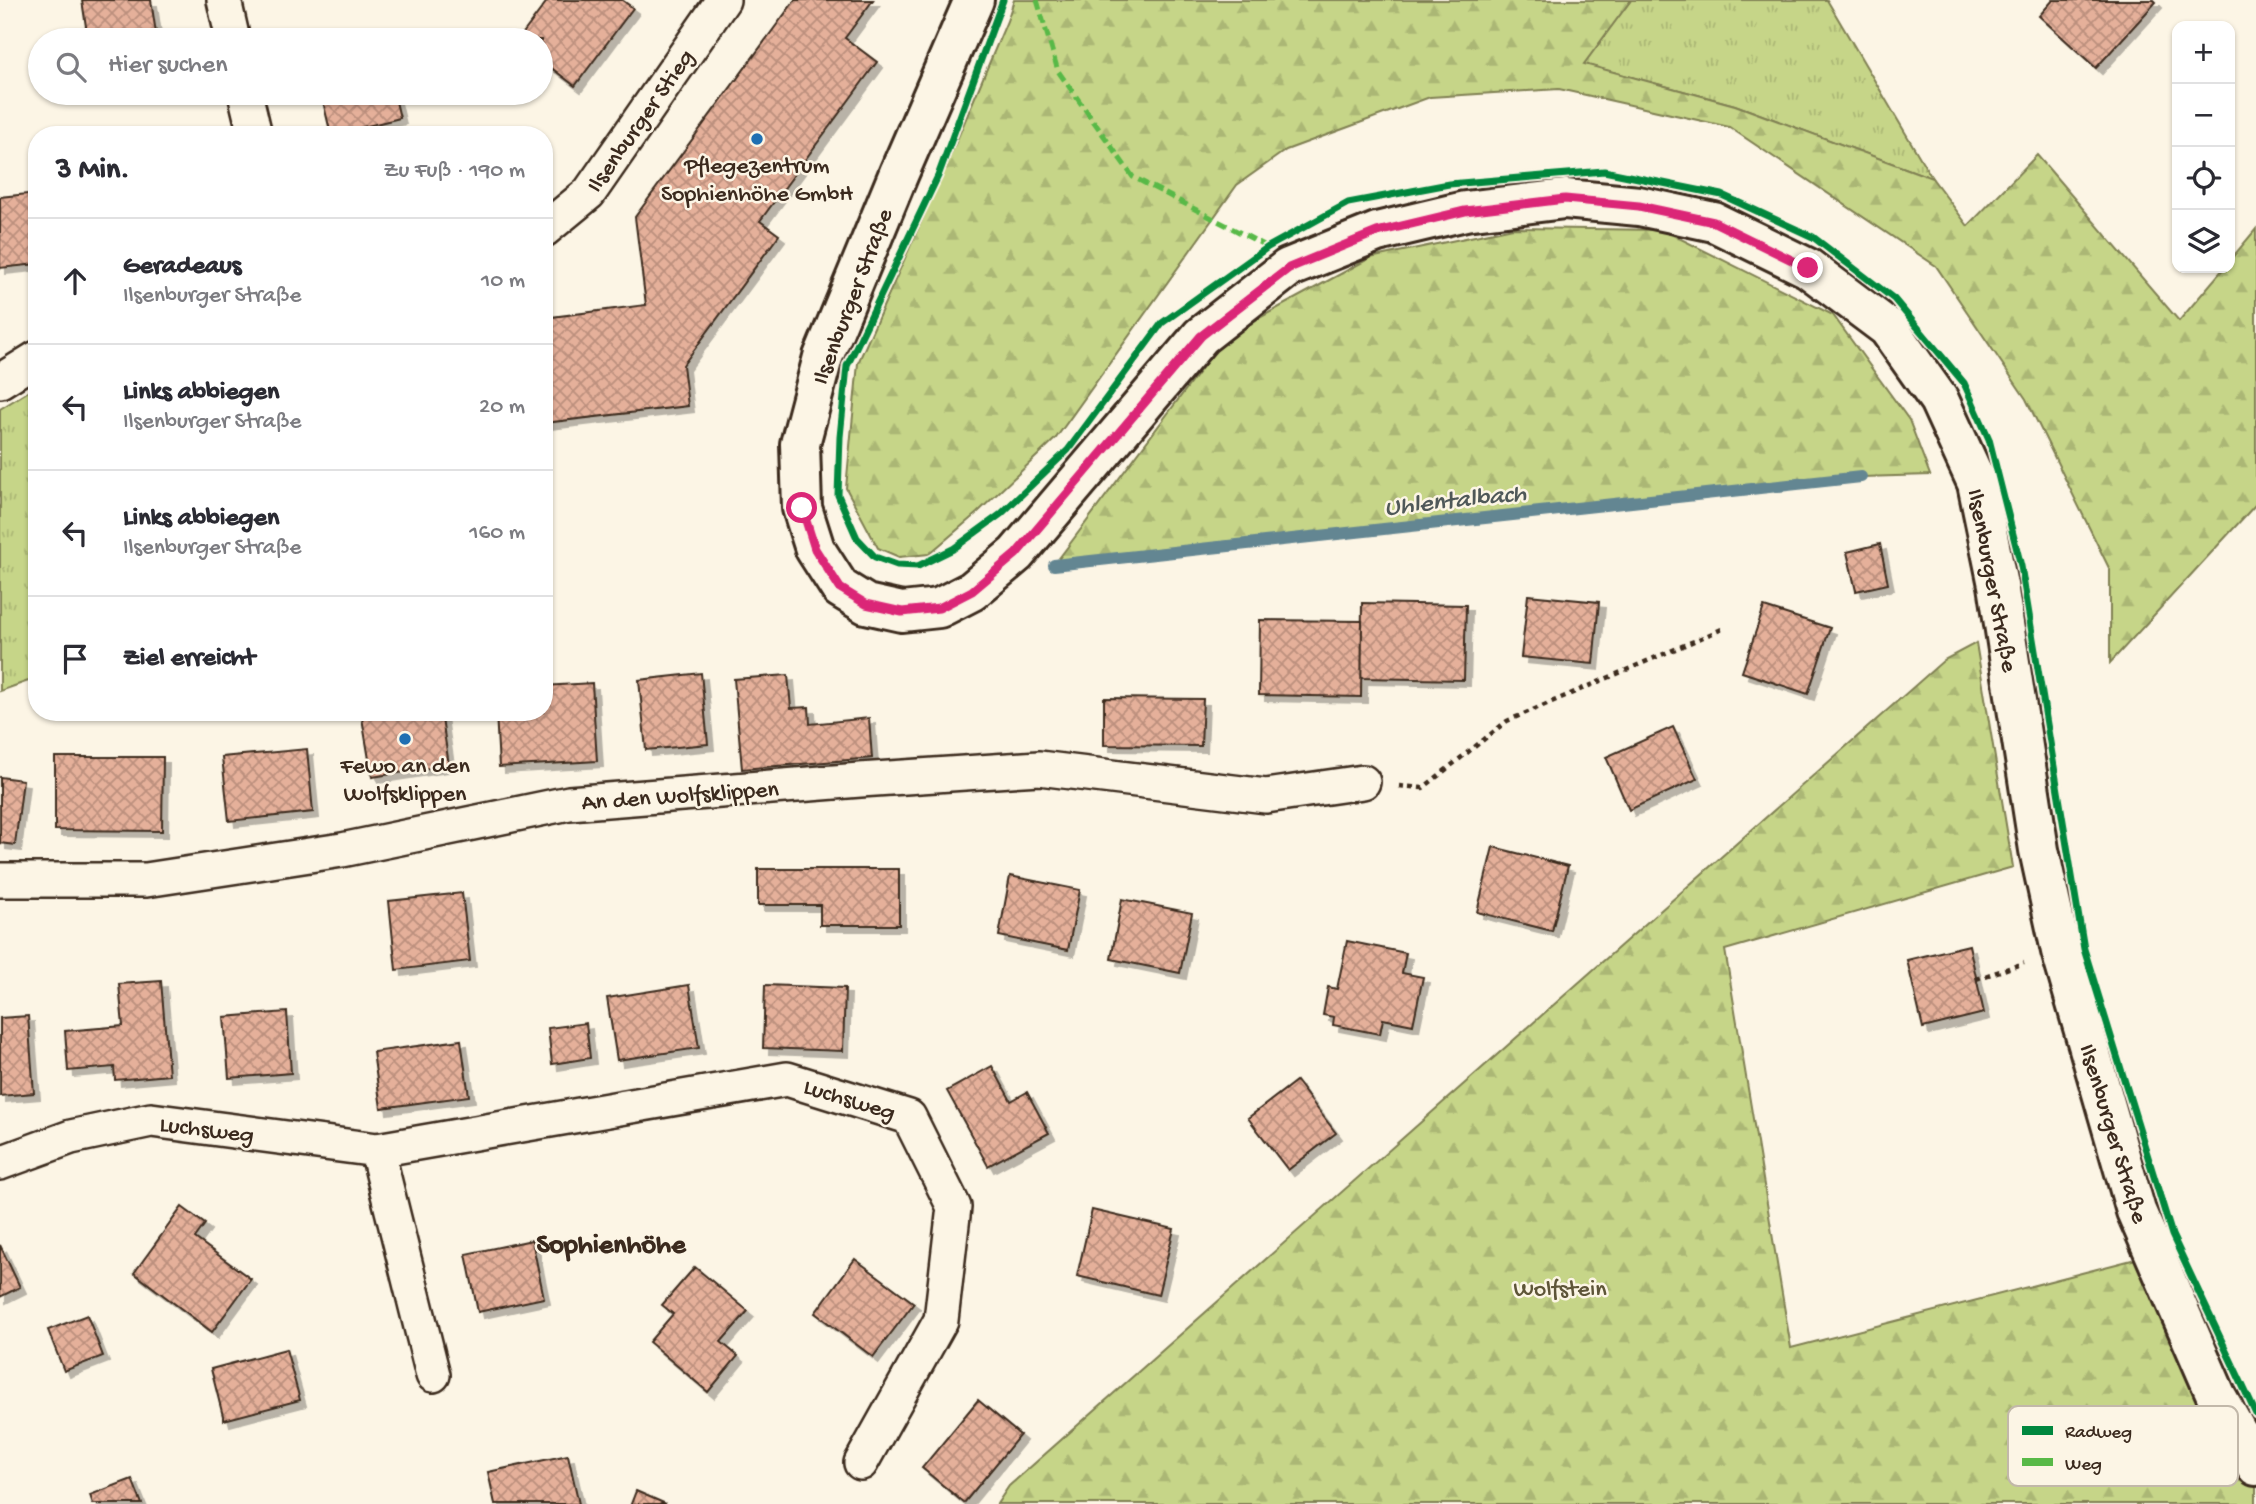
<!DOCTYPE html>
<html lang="de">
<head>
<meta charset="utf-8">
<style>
  body { margin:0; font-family:"Gochi Hand",sans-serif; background:#f7f7f7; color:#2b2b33 }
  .controls { position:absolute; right:21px; top:21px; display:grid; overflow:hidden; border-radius:14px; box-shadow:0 2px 5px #0004 }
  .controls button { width:63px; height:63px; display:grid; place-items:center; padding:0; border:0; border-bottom:2px solid #e1e1e2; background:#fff; color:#2b2b33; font:35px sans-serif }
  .stop { position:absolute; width:21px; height:21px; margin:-16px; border:5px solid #db2777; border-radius:50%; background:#fff }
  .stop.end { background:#db2777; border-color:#fff; box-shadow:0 2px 7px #0008 }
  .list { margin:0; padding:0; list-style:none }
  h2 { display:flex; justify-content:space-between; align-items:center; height:91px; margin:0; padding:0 28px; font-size:30px }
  h2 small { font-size:23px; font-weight:400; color:#7c7c81 }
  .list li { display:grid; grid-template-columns:46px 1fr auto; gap:21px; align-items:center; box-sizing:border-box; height:126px; padding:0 28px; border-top:2px solid #e1e1e2 }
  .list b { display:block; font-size:26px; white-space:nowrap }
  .list p { margin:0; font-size:23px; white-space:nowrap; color:#7c7c81 }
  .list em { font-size:23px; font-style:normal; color:#7c7c81 }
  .icon { flex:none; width:38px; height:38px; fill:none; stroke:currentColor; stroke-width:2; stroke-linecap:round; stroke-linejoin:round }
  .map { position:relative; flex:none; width:2256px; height:1504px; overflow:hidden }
  .search { position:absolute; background:#fff; box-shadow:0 2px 5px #0004; left:28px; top:28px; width:525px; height:77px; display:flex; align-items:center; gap:18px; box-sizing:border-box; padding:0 24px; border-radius:38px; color:#7c7c81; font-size:26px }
  .panel { position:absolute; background:#fff; box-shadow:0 2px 5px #0004; left:28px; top:126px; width:525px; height:595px; border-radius:28px }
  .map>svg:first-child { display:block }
  .grass { fill:url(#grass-tufts); stroke:#808053; stroke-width:2 }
  .forest { fill:url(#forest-firs); stroke:#808053; stroke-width:2 }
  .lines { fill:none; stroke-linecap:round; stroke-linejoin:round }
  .stream { stroke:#648692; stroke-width:12 }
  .building { fill:url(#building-cross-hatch); stroke:#3b2a1e; stroke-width:2; filter:url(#shadow) }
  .street-casing { stroke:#3b2a1e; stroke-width:38 }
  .secondary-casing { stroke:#3b2a1e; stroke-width:44 }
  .path { stroke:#3b2a1e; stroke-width:4.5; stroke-dasharray:5 5; stroke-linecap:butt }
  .street { stroke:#fcf5e5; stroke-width:33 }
  .secondary { stroke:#fcf5e5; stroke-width:38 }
  .quiet { stroke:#58b947; stroke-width:5; stroke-dasharray:10 5; stroke-linecap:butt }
  .cycleway-casing { stroke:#fcf5e5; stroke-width:11 }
  .cycleway { stroke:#00873e; stroke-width:7 }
  .route { stroke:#db2777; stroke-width:9 }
  .poi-dot { fill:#1f6fb2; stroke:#fcf5e5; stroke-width:2.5 }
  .labels { text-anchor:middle; stroke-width:5; stroke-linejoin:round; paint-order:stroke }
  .street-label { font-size:24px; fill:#3b2a1e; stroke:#fcf5e5 }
  .poi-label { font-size:24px; fill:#3b2a1e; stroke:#fcf5e5 }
  .park-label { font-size:24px; fill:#5e5538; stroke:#fcf5e5 }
  .water-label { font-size:26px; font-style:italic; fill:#4f5858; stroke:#fcf5e5 }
  .quarter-label { font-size:28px; font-weight:bold; fill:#3b2a1e; stroke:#fcf5e5 }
  .key { fill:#fcf5e5; stroke:#c2b8a9; stroke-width:2 }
  .key-label { font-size:19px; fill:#3b2a1e }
</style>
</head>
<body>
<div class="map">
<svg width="2256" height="1504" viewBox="0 0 2256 1504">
  <defs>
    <pattern id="grass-tufts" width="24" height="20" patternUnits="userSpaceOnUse" patternTransform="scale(1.75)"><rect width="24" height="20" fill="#c6d588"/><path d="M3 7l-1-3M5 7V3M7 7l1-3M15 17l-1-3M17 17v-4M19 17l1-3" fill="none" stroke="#abb775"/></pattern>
    <pattern id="forest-firs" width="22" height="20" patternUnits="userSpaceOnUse" patternTransform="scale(1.75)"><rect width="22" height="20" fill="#c6d588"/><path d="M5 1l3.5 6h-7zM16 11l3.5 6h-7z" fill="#abb775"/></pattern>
    <pattern id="building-cross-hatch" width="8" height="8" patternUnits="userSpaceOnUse" patternTransform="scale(1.75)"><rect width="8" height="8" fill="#e5b09a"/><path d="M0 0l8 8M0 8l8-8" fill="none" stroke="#bb8f7d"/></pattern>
    <filter id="shadow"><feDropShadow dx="6" dy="6" stdDeviation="0" flood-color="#0004"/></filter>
  </defs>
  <rect width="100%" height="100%" fill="#fcf5e5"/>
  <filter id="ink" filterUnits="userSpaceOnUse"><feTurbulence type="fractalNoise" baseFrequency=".0143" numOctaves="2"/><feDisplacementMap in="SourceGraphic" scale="14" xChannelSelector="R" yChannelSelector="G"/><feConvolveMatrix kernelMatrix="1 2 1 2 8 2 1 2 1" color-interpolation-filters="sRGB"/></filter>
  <g filter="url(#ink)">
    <g class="grass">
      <polygon points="1631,0 1827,0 1932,178 1735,105 1583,64"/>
      <polygon points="37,386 37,678 0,691 0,409"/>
    </g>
    <g class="forest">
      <polygon points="1014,0 1631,0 1584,64 1735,105 1932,178 1968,226 2037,155 2179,321 2224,268 2230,268 2230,260 2256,229 2256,504 2110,663 2110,570 2026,399 1936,266 1729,127 1559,89 1430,97 1286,150 1237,185 1056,438 977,513 929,554 899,557 878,548 846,488 858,363 943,173 1007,21"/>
      <polygon points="1513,228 1663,230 1833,315 1909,420 1930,475 1861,477 1054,565 1226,336 1370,258"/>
      <polygon points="1976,643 2013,867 1725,950 1791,1348 2159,1253 2256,1482 2256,1504 997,1504 1009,1486 1944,660"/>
    </g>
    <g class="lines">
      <polyline class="stream" points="1054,565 1861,477"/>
    </g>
    <g class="building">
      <polygon points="82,0 151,0 157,40 88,40"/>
      <polygon points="548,0 622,0 633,8 575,86 541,60 541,40 518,40"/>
      <polygon points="795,0 873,0 845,38 877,62 760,221 779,235 683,365 688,406 544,423 544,318 646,305 635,217"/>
      <polygon points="2053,0 2154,0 2156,2 2096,68 2039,16"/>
      <polygon points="321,93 394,93 400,118 331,135"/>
      <polygon points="37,193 37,264 0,268 0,197"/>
      <polygon points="1880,544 1888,584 1856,591 1847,552"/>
      <polygon points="1528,595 1599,602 1593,664 1521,657"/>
      <polygon points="1362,603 1466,605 1464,680 1361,678"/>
      <polygon points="1764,607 1830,628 1808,694 1742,672"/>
      <polygon points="1260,620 1362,621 1361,697 1259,695"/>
      <polygon points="701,673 708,744 646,750 639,680"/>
      <polygon points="788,675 791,708 809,707 810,724 869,718 872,758 742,769 734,679"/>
      <polygon points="592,683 597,761 499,767 496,712 544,712 544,686"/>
      <polygon points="1104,698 1203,699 1201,746 1104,745"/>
      <polygon points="361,712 441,712 449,765 372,777"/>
      <polygon points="1673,727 1697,779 1629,810 1606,757"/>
      <polygon points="307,749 313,812 229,821 222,757"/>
      <polygon points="55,757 163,757 162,831 55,830"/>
      <polygon points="0,777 23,780 15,845 0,843"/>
      <polygon points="1493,847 1568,866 1552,931 1477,912"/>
      <polygon points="758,869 899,869 899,925 820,925 820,905 758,905"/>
      <polygon points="1010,876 1080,890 1068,950 999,936"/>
      <polygon points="462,893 470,961 396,970 389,901"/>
      <polygon points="1122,899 1192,913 1180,973 1111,959"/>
      <polygon points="1347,941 1406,953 1402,973 1423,977 1413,1025 1383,1019 1380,1034 1333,1025 1334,1017 1323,1015 1328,987 1337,989"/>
      <polygon points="1969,945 1984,1013 1923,1028 1907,960"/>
      <polygon points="161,981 169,1075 115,1080 114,1067 68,1071 65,1031 123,1026 119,984"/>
      <polygon points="689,985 699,1048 617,1060 607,998"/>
      <polygon points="765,985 845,988 843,1051 763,1048"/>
      <polygon points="287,1012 291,1073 229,1078 224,1017"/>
      <polygon points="28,1016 34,1093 0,1096 0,1018"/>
      <polygon points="586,1023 590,1058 552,1064 548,1028"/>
      <polygon points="461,1040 469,1096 381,1108 373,1052"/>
      <polygon points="992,1066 1011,1101 1027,1092 1049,1133 988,1166 947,1091"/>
      <polygon points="1296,1081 1336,1133 1288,1170 1248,1118"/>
      <polygon points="182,1207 205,1224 195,1238 251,1279 212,1332 134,1273"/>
      <polygon points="1092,1210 1174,1229 1158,1295 1077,1276"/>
      <polygon points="532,1240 544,1298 478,1312 466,1254"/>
      <polygon points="0,1245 20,1287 0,1297"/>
      <polygon points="855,1259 914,1303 873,1357 815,1313"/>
      <polygon points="695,1267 748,1311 721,1342 738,1356 708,1392 649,1342 673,1314 662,1305"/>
      <polygon points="87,1315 103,1356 64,1371 48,1330"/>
      <polygon points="286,1349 300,1400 224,1420 211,1369"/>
      <polygon points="978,1400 1020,1435 964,1503 922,1468"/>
      <polygon points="568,1455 579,1504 495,1504 488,1472"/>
      <polygon points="132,1479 142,1504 93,1504 90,1495"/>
      <polygon points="636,1491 666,1504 631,1504"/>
    </g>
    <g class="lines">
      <g class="street-casing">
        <g id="street">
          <polyline points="224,0 233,40"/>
          <polyline points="245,93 255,135"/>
          <polyline points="544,230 589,193 723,0"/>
          <polyline points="0,381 37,358"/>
          <polyline points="0,880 146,880 342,850 569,803 860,780 1039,768 1266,796 1363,782"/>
          <polyline points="377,1150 433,1375"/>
          <polyline points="0,1163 71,1137 151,1120 377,1150 787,1079 909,1117 954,1207 941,1320 861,1463"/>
        </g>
      </g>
      <g class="secondary-casing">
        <polyline id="secondary" points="974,0 899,173 823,357 800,444 802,508 815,549 840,588 866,604 902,612 939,608 972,591 1016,554 1201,336 1288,268 1377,232 1465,211 1565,199 1639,206 1714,222 1808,268 1888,328 1939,400 1977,483 1998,585 2039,850 2061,951 2136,1211 2216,1395 2256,1466"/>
      </g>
      <g class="path">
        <polyline points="1399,786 1423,788 1507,721 1722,629"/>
        <polyline points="1976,979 2024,963"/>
      </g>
      <use href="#street" class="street"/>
      <use href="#secondary" class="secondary"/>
      <polyline class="quiet" points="1037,0 1058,71 1133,177 1268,247"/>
      <g class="cycleway-casing">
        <polyline id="cycleway" points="1003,0 938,176 847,366 840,437 838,495 857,538 875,557 897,565 918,566 953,549 1001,514 1068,450 1162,323 1268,247 1348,203 1449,184 1604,171 1722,195 1813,237 1894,299 1964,383 1989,439 2021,566 2084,949 2172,1235 2256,1414"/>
      </g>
      <use href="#cycleway" class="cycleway"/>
    </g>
  </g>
  <g class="lines" filter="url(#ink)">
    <polyline class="route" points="802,508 815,549 840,588 866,604 902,612 939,608 972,591 1016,554 1201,336 1289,268 1377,232 1465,211 1565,199 1639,206 1714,222 1808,268"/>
  </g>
  <g class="poi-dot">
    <circle cx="757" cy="139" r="7"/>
    <circle cx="405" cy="739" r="7"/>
  </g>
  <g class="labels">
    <g class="street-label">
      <text transform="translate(639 120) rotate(-55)" y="8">Ilsenburger Stieg</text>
      <text transform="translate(851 296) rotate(-69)" y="8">Ilsenburger Straße</text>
      <text transform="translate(1994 580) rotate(79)" y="8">Ilsenburger Straße</text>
      <text transform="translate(680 794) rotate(-4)" y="8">An den Wolfsklippen</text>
      <text transform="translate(850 1098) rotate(17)" y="8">Luchsweg</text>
      <text transform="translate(207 1128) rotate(7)" y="8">Luchsweg</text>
      <text transform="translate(2115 1133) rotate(73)" y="8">Ilsenburger Straße</text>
    </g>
    <g class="poi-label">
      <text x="757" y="172">Pflegezentrum<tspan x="757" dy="28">Sophienhöhe GmbH</tspan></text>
      <text x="405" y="772">Fewo an den<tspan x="405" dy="28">Wolfsklippen</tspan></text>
    </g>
    <g class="park-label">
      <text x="1560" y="1295">Wolfstein</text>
    </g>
    <g class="water-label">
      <text transform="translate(1455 498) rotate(-6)" y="9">Uhlentalbach</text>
    </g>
    <g class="quarter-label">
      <text x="611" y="1252">Sophienhöhe</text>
    </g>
  </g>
  <rect x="2008" y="1406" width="230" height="80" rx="10" class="key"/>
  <rect x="2022" y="1426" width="31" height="9" fill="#00873e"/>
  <rect x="2022" y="1458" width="31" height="8" fill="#58b947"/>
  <g class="key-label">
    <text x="2065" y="1437">Radweg</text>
    <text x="2065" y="1469">Weg</text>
  </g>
</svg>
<div class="controls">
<button>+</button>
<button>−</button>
<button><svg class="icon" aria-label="locate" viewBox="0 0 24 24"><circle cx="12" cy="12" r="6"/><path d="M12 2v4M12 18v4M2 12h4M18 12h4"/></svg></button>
<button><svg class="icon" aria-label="layers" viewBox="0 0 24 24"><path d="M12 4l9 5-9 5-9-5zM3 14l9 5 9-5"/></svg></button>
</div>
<div class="stop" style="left:802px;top:508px"></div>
<div class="stop end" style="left:1808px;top:268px"></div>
<div class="search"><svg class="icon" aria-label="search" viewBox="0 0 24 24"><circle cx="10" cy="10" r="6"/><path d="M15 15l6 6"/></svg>Hier suchen</div>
<section class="panel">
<h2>3 Min.<small>Zu Fuß · 190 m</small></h2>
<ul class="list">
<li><svg class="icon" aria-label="ahead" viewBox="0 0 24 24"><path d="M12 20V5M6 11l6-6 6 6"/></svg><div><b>Geradeaus</b><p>Ilsenburger Straße</p></div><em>10 m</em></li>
<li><svg class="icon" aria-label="left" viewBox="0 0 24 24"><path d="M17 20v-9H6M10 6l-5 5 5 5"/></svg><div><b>Links abbiegen</b><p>Ilsenburger Straße</p></div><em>20 m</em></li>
<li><svg class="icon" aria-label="left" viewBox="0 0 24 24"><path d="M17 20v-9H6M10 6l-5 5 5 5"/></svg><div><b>Links abbiegen</b><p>Ilsenburger Straße</p></div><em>160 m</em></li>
<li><svg class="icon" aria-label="arrive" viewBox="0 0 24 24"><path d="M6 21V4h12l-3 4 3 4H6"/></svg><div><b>Ziel erreicht</b></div></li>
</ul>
</section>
</div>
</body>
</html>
